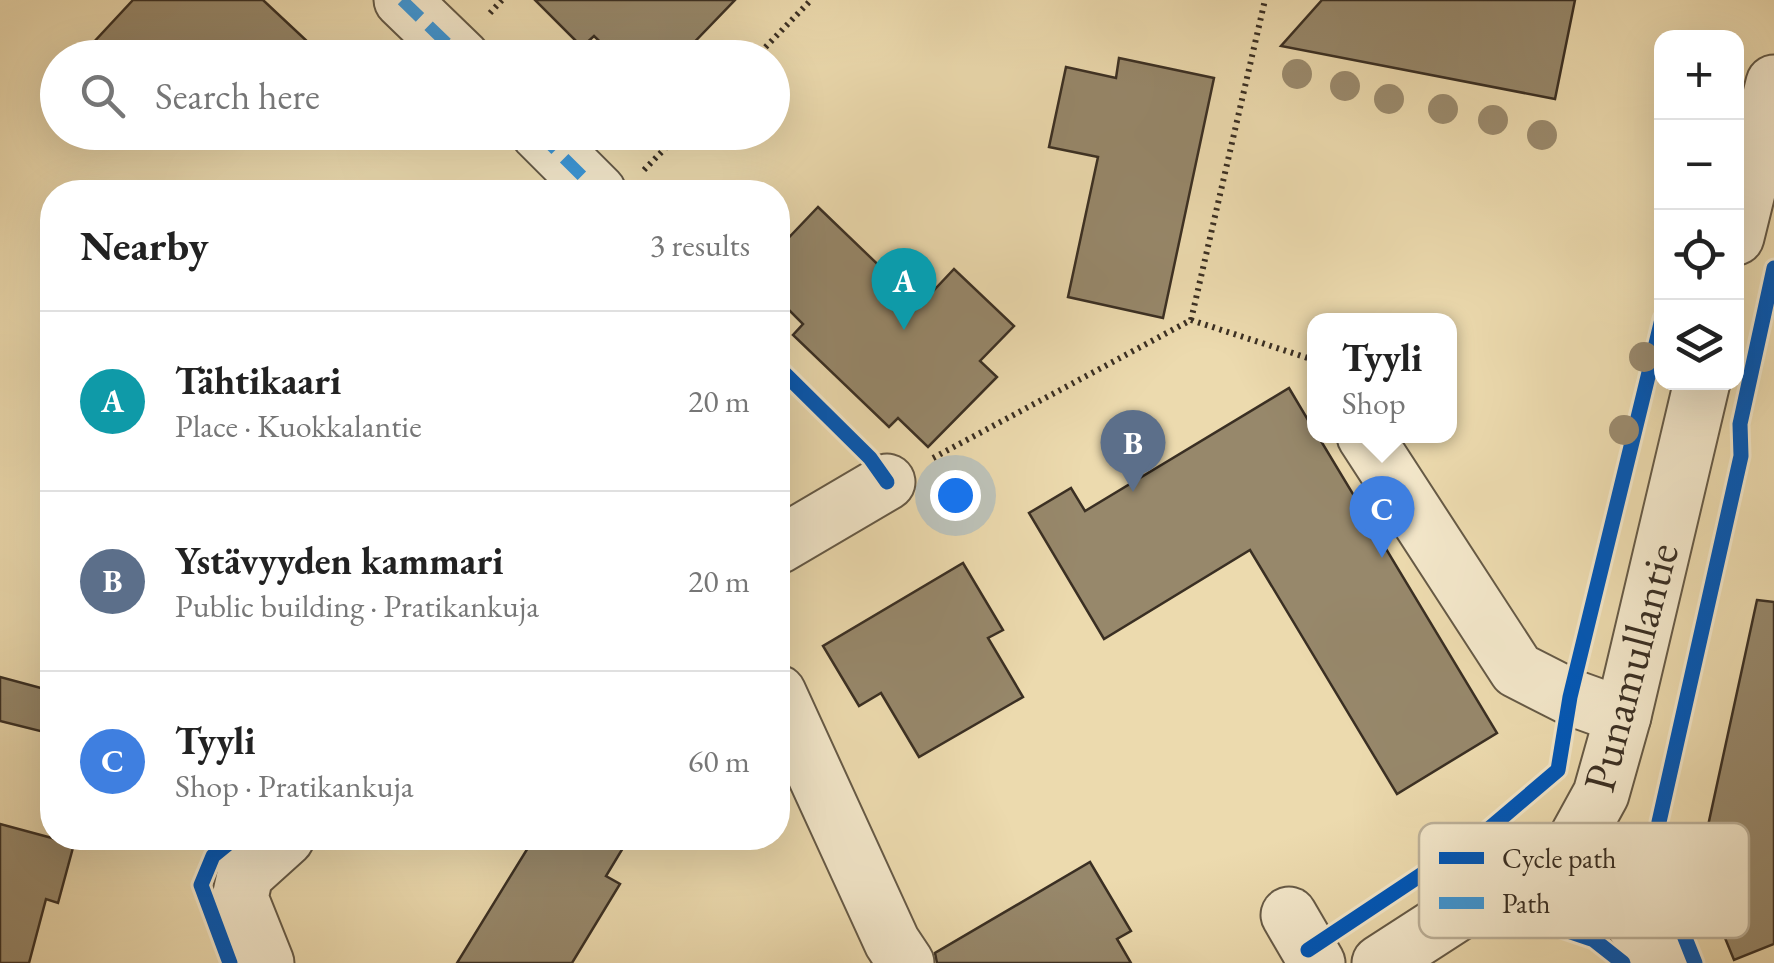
<!DOCTYPE html>
<html lang="en">
<head>
<meta charset="utf-8">
<style>
  body { margin:0; font-family:"EB Garamond",serif; background:#f6f6f6; color:#222 }
  .controls { position:absolute; right:30px; top:30px; display:grid; overflow:hidden; border-radius:20px; box-shadow:0 10px 40px #0002 }
  .controls button { width:90px; height:90px; display:grid; place-items:center; padding:0; border:0; border-bottom:2px solid #e0e0e0; background:#fff; color:#222; font:50px sans-serif }
  .you { position:absolute; left:955px; top:495px; width:35px; height:35px; margin:-25px; border:8px solid #fff; border-radius:50%; background:#1a73e8; box-shadow:0 0 0 15px #1a73e833 }
  .badge { display:grid; place-items:center; width:65px; height:65px; border-radius:50%; background:#111827; color:#fff; font-size:32px; font-weight:700 }
  .pin { position:absolute; translate:-50% -82px; filter:drop-shadow(0 2px 5px #0008) }
  .pin::after { content:''; position:absolute; top:52px; width:35px; height:30px; background:inherit; clip-path:polygon(0 0,100% 0,50% 100%) }
  .popup { position:absolute; left:1307px; top:313px; width:150px; height:130px; box-sizing:border-box; display:grid; place-content:center; border-radius:20px; background:#fff; filter:drop-shadow(0 2px 8px #0005); font-size:32px; white-space:nowrap; color:#767676 }
  .popup b { font-size:38px; color:#222 }
  .popup::after { content:''; position:absolute; left:50%; top:100%; margin-left:-20px; border:20px solid transparent; border-top-color:#fff }
  .list { margin:0; padding:0; list-style:none }
  h2 { display:flex; justify-content:space-between; align-items:center; height:130px; margin:0; padding:0 40px; font-size:42px }
  h2 small { font-size:32px; font-weight:400; color:#767676 }
  .list li { display:grid; grid-template-columns:65px 1fr auto; gap:30px; align-items:center; box-sizing:border-box; height:180px; padding:0 40px; border-top:2px solid #e0e0e0 }
  .list b { display:block; font-size:38px; white-space:nowrap }
  .list p { margin:0; font-size:32px; white-space:nowrap; color:#767676 }
  .list em { font-size:32px; font-style:normal; color:#767676 }
  .icon { flex:none; width:55px; height:55px; fill:none; stroke:currentColor; stroke-width:2; stroke-linecap:round; stroke-linejoin:round }
  .map { position:relative; flex:none; width:1774px; height:963px; overflow:hidden }
  .search { position:absolute; background:#fff; box-shadow:0 10px 40px #0002; left:40px; top:40px; width:750px; height:110px; display:flex; align-items:center; gap:25px; box-sizing:border-box; padding:0 35px; border-radius:55px; color:#767676; font-size:38px }
  .panel { position:absolute; background:#fff; box-shadow:0 10px 40px #0002; left:40px; top:180px; width:750px; height:670px; border-radius:40px }
  .map>svg:first-child { display:block }
  .building { fill:#97886b; stroke:#3a2f23; stroke-width:2.5 }
  .lines { fill:none; stroke-linecap:round; stroke-linejoin:round }
  .minor-casing { stroke:#665a46; stroke-width:59 }
  .path { stroke:#3a2f23; stroke-width:6; stroke-dasharray:2.5 5; stroke-linecap:butt }
  .minor { stroke:#f3e7ca; stroke-width:55 }
  .quiet { stroke:#3e97d6; stroke-width:12; stroke-dasharray:25 12; stroke-linecap:butt }
  .cycleway-casing { stroke:#f3e7ca; stroke-width:21 }
  .cycleway { stroke:#0057b8; stroke-width:15 }
  .tree { fill:#9b8b6e }
  .labels { text-anchor:middle; stroke-width:9; stroke-linejoin:round; paint-order:stroke }
  .street-label { font-size:45px; fill:#3a2f23; stroke:#f3e7ca }
  .key { fill:#f3e7ca; stroke:#bcb098; stroke-width:2.5 }
  .key-label { font-size:28px; fill:#3a2f23 }
</style>
</head>
<body>
<div class="map">
<svg width="1774" height="963" viewBox="0 0 1774 963">
  <rect width="100%" height="100%" fill="#ecdaae"/>
  <filter id="stains"><feTurbulence type="fractalNoise" baseFrequency=".002" numOctaves="4"/><feColorMatrix values="0 0 0 0 .2 0 0 0 0 .09 0 0 0 0 .02 0 0 0 .5 -.17"/></filter>
  <radialGradient id="worn" r=".72"><stop offset=".6" stop-color="#630" stop-opacity="0"/><stop offset="1" stop-color="#630" stop-opacity=".3"/></radialGradient>
  <g class="building">
    <polygon points="133,0 263,0 325,58 79,58"/>
    <polygon points="535,0 735,0 679,58 617,58 594,36 582,47"/>
    <polygon points="1322,0 1575,0 1555,99 1281,46"/>
    <polygon points="1119,58 1214,78 1163,318 1068,297 1098,157 1049,147 1066,67 1116,78"/>
    <polygon points="818,207 920,305 954,269 1014,326 980,361 997,377 928,447 898,418 889,427 793,335 803,324 778,299 778,249"/>
    <polygon points="1289,388 1314,430 1314,436 1318,436 1497,733 1397,794 1250,550 1104,639 1029,513 1071,488 1085,511"/>
    <polygon points="963,563 1003,630 988,638 1023,697 919,757 881,693 859,706 823,646"/>
    <polygon points="1757,600 1774,602 1774,944 1734,960 1698,872"/>
    <polygon points="0,677 52,691 52,734 0,721"/>
    <polygon points="0,824 74,844 58,903 46,899 29,963 0,963"/>
    <polygon points="534,838 629,838 606,876 620,884 572,963 457,963"/>
    <polygon points="1090,862 1131,931 1117,939 1131,963 937,963 935,953"/>
  </g>
  <g class="lines">
    <g class="minor-casing">
      <g id="minor">
        <polyline points="402,0 462,58"/>
        <polyline points="538,132 598,192"/>
        <polyline points="1736,237 1774,83"/>
        <polyline points="1365,436 1517,670 1570,697 1623,716"/>
        <polyline points="778,546 887,482"/>
        <polyline points="778,693 892,942 906,963"/>
        <polyline points="1573,845 1664,963"/>
        <polyline points="1289,915 1317,963"/>
        <polyline points="266,963 240,898 245,875 286,838"/>
        <polyline points="1380,963 1510,879 1573,845 1601,794 1623,716 1702,382"/>
      </g>
    </g>
    <g class="path">
      <polyline points="490,13 502,0"/>
      <polyline points="755,58 811,0"/>
      <polyline points="644,170 681,132"/>
      <polyline points="1191,320 1265,0"/>
      <polyline points="933,458 1191,320 1314,360"/>
    </g>
    <use href="#minor" class="minor"/>
    <g class="quiet">
      <polyline points="402,0 462,58"/>
      <polyline points="538,132 598,192"/>
    </g>
    <g class="cycleway-casing">
      <g id="cycleway">
        <polyline points="778,367 870,458 887,482"/>
        <polyline points="1484,833 1538,921 1594,940 1623,963"/>
        <polyline points="1308,950 1484,833 1558,770 1570,697 1662,319"/>
        <polyline points="230,963 201,885 213,856 235,838"/>
        <polyline points="1695,963 1656,865 1659,822 1741,456 1740,424 1774,268"/>
      </g>
    </g>
    <use href="#cycleway" class="cycleway"/>
  </g>
  <g class="tree">
    <circle cx="1297" cy="74" r="15"/>
    <circle cx="1345" cy="86" r="15"/>
    <circle cx="1389" cy="99" r="15"/>
    <circle cx="1443" cy="109" r="15"/>
    <circle cx="1493" cy="120" r="15"/>
    <circle cx="1542" cy="135" r="15"/>
    <circle cx="1644" cy="357" r="15"/>
    <circle cx="1624" cy="430" r="15"/>
  </g>
  <g class="labels">
    <g class="street-label">
      <text transform="translate(1630 667) rotate(-75)" y="16">Punamullantie</text>
    </g>
  </g>
  <rect x="1419" y="823" width="330" height="115" rx="15" class="key"/>
  <rect x="1439" y="852" width="45" height="12" fill="#0057b8"/>
  <rect x="1439" y="897" width="45" height="12" fill="#3e97d6"/>
  <g class="key-label">
    <text x="1502" y="868">Cycle path</text>
    <text x="1502" y="913">Path</text>
  </g>
  <rect width="100%" height="100%" filter="url(#stains)"/>
  <rect width="100%" height="100%" fill="url(#worn)"/>
</svg>
<div class="controls">
<button>+</button>
<button>−</button>
<button><svg class="icon" aria-label="locate" viewBox="0 0 24 24"><circle cx="12" cy="12" r="6"/><path d="M12 2v4M12 18v4M2 12h4M18 12h4"/></svg></button>
<button><svg class="icon" aria-label="layers" viewBox="0 0 24 24"><path d="M12 4l9 5-9 5-9-5zM3 14l9 5 9-5"/></svg></button>
</div>
<div class="you"></div>
<div class="pin badge" style="left:904px;top:330px;background:#0f9aa8">A</div>
<div class="pin badge" style="left:1133px;top:492px;background:#5c6f8a">B</div>
<div class="pin badge" style="left:1382px;top:558px;background:#3f7fe0">C</div>
<div class="popup"><b>Tyyli</b>Shop</div>
<div class="search"><svg class="icon" aria-label="search" viewBox="0 0 24 24"><circle cx="10" cy="10" r="6"/><path d="M15 15l6 6"/></svg>Search here</div>
<section class="panel">
<h2>Nearby<small>3 results</small></h2>
<ul class="list">
<li><span class="badge" style="background:#0f9aa8">A</span><div><b>Tähtikaari</b><p>Place · Kuokkalantie</p></div><em>20 m</em></li>
<li><span class="badge" style="background:#5c6f8a">B</span><div><b>Ystävyyden kammari</b><p>Public building · Pratikankuja</p></div><em>20 m</em></li>
<li><span class="badge" style="background:#3f7fe0">C</span><div><b>Tyyli</b><p>Shop · Pratikankuja</p></div><em>60 m</em></li>
</ul>
</section>
</div>
</body>
</html>
